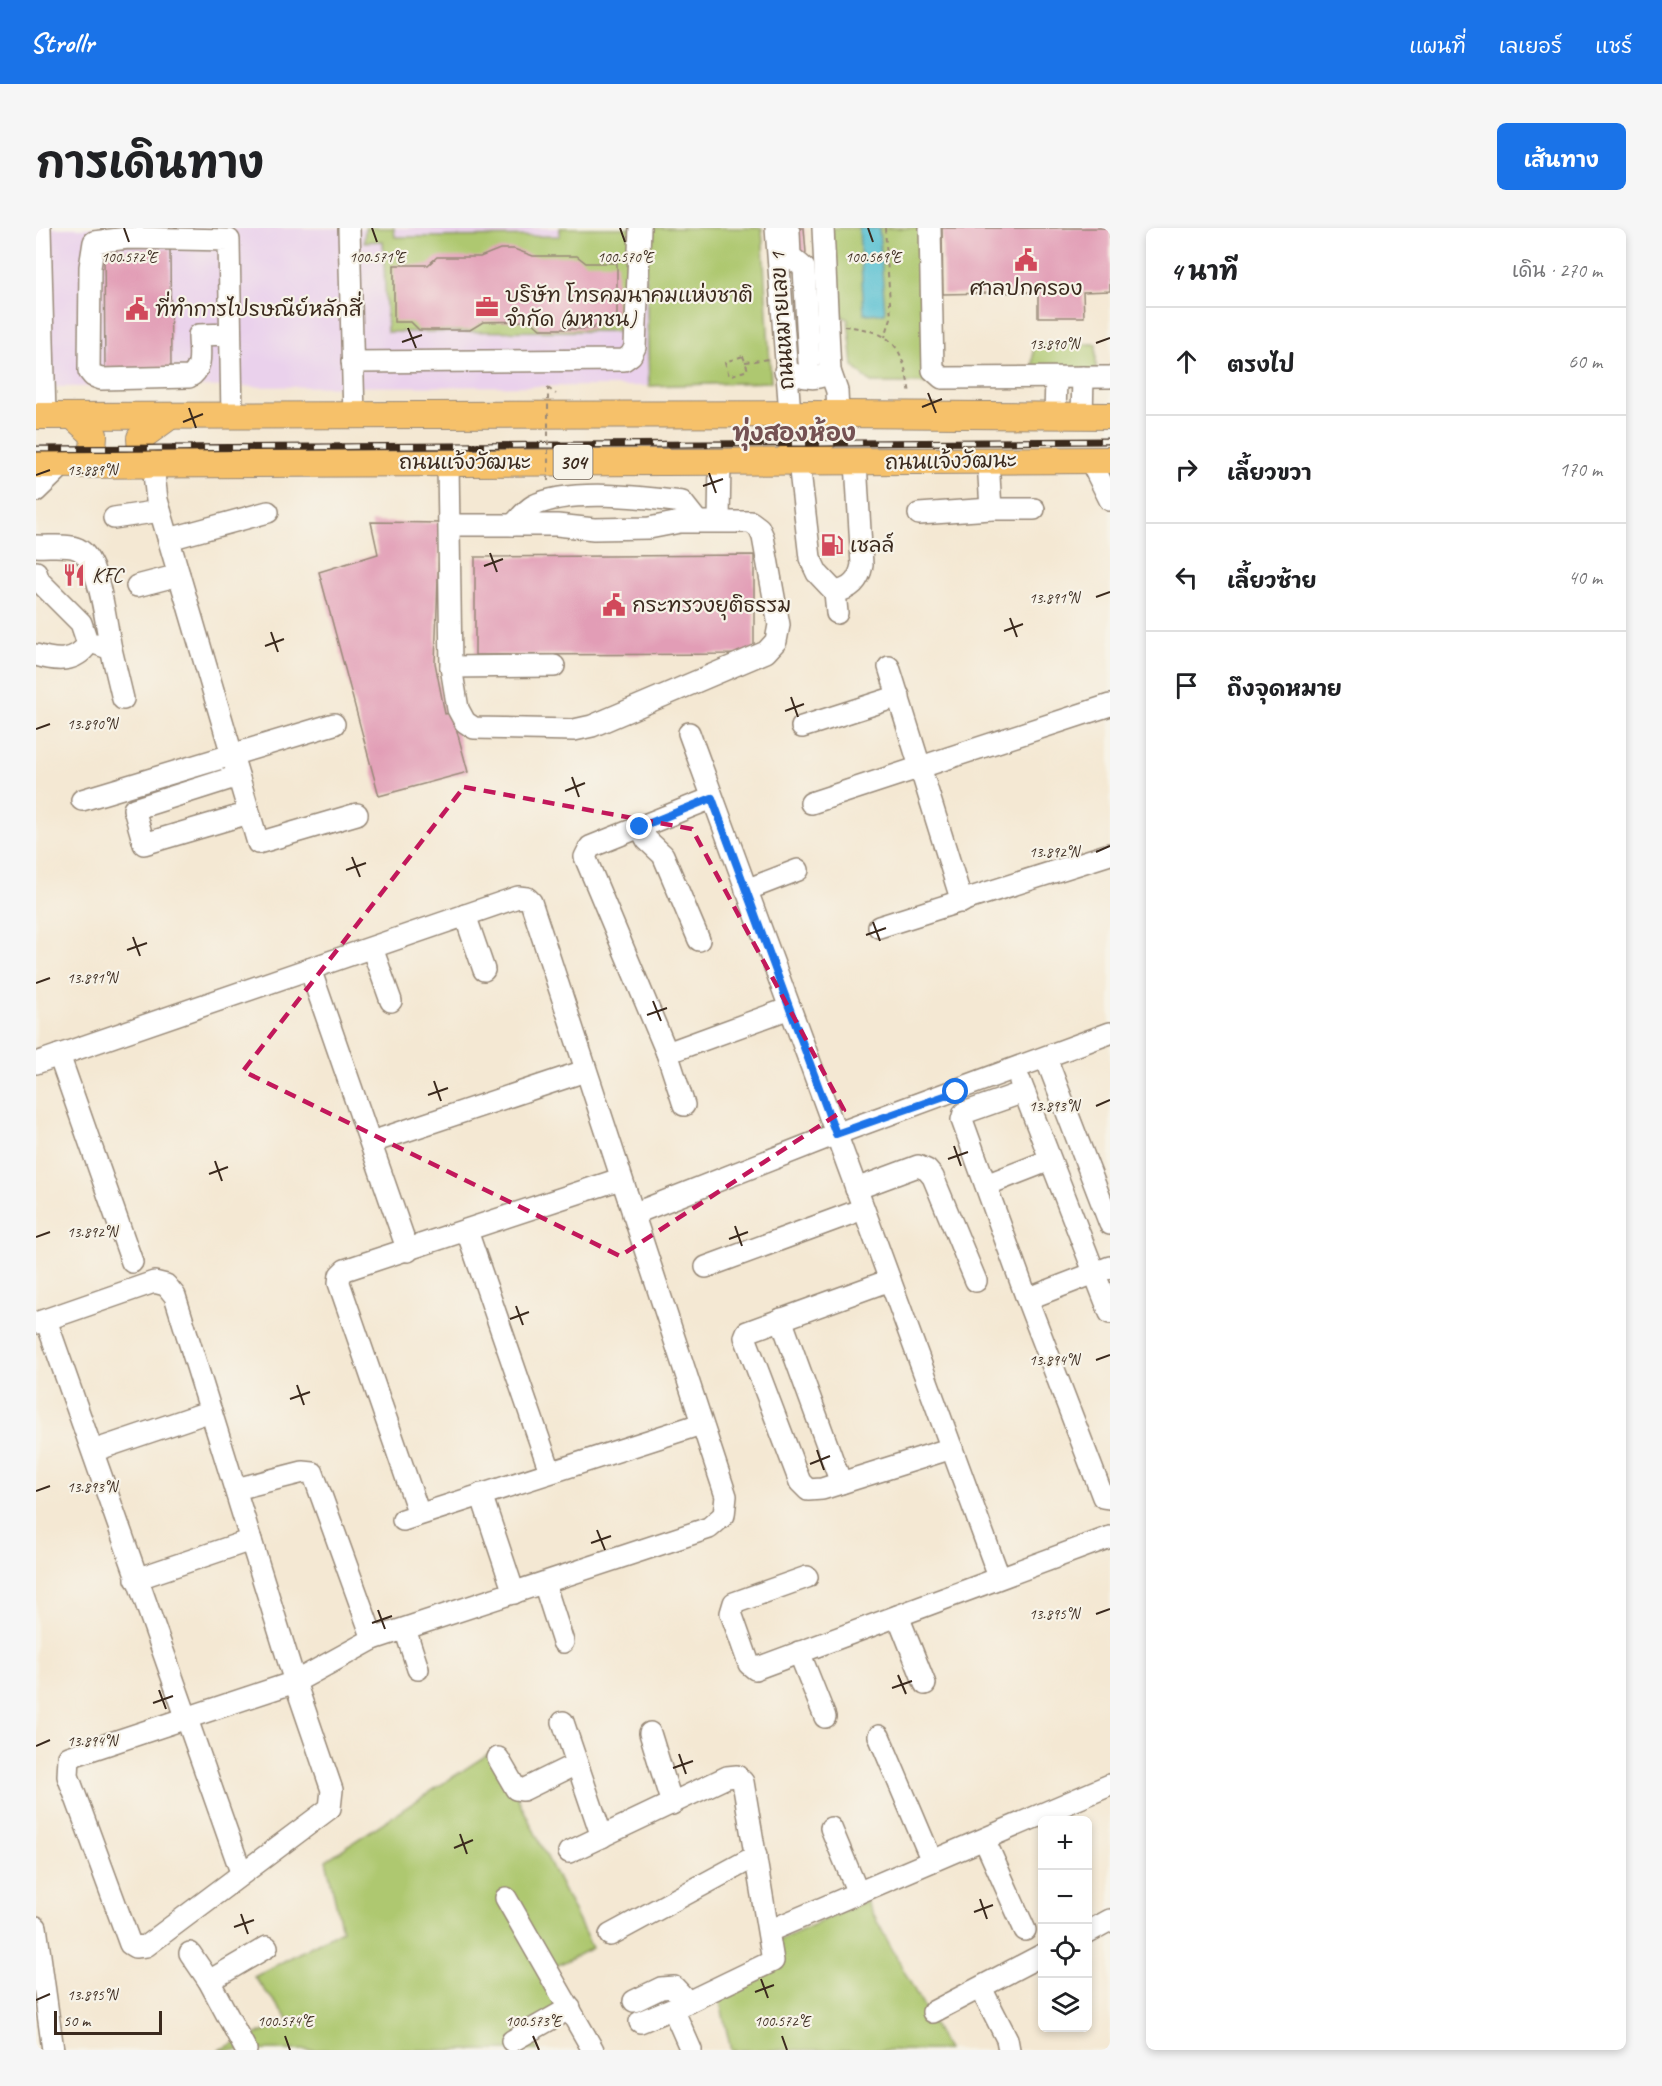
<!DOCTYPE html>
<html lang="th">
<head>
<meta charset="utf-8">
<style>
  body { margin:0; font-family:Caveat,"Playpen Sans Thai",sans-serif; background:#f6f6f6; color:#202124 }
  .controls { position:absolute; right:18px; bottom:18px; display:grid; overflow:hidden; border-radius:9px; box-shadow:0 3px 9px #0003 }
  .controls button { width:54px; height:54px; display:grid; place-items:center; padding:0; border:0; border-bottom:2px solid #e0e0e0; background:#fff; color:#202124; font:30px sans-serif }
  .scale { position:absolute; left:18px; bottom:15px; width:108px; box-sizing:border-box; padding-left:6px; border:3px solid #3b2a1e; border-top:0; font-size:16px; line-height:21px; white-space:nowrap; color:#3b2a1e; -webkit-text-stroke:4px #f7f3e8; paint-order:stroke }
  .stop { position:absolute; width:18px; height:18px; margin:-14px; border:4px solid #1a73e8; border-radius:50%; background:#fff }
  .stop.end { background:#1a73e8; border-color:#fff; box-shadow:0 2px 6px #0008 }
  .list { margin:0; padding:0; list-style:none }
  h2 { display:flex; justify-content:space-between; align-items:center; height:78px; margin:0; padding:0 24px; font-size:26px }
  h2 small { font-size:20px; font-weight:400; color:#757577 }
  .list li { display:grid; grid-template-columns:39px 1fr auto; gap:18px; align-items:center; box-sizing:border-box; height:108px; padding:0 24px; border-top:2px solid #e0e0e0 }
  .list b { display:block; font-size:22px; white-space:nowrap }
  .list em { font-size:20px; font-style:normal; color:#757577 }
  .icon { flex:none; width:33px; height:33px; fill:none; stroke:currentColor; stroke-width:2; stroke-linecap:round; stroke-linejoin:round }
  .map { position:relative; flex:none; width:1074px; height:1822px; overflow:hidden; border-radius:9px }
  header { display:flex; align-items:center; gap:36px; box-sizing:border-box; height:84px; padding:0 30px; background:#1a73e8; color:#fff }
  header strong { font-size:28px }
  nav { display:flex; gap:33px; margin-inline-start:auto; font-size:21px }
  .intro { display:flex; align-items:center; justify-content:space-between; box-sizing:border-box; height:144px; padding:0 36px }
  h1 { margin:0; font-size:42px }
  .button { padding:15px 27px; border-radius:9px; background:#1a73e8; color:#fff; font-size:21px; font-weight:700 }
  main { display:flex; gap:36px; padding:0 36px }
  aside { flex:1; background:#fff; border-radius:9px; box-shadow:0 3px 9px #0003 }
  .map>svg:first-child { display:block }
  .built { fill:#ead1ec }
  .green { fill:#aec86f; stroke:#747946; stroke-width:1.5 }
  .water { fill:#56c0d2; stroke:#487578; stroke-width:1.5 }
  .building { fill:#e29db6 }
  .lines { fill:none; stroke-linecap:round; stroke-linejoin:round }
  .minor-casing { stroke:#988978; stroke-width:24 }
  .major-casing { stroke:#988978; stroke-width:28 }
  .path { stroke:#988978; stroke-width:2; stroke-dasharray:4.5 4.5; stroke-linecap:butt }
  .minor { stroke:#fff; stroke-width:21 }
  .major { stroke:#f6c16b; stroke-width:26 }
  .rail-casing { stroke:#3b2a1e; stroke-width:7 }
  .rail { stroke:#f7f3e8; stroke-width:4.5; stroke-dasharray:14; stroke-linecap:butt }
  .path-bridge { stroke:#988978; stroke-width:2; stroke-dasharray:4.5 4.5; stroke-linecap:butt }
  .route { stroke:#1a73e8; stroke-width:8 }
  .marked { fill:none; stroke:#c2185b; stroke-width:4.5; stroke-dasharray:12 8; stroke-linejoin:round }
  .ticks { fill:none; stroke:#3b2a1e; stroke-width:2 }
  .labels { text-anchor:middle; stroke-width:4.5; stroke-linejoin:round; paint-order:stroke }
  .shield { fill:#f7f3e8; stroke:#73665b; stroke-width:1.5 }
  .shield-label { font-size:20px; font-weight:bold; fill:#3b2a1e }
  .poi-label { font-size:21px; fill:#3b2a1e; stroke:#f7f3e8; text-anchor:start }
  .street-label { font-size:21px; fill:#3b2a1e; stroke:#f7f3e8 }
  .quarter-label { font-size:24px; font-weight:bold; fill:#755253; stroke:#f7f3e8 }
  .ticks-label { font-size:15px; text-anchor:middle; fill:#3b2a1e; stroke:#f7f3e8; stroke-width:4.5; stroke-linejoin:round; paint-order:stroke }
</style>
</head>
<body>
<header>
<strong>Strollr</strong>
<nav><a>แผนที่</a><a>เลเยอร์</a><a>แชร์</a></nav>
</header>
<div class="intro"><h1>การเดินทาง</h1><a class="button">เส้นทาง</a></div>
<main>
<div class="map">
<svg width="1074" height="1822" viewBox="0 0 1074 1822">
  <rect width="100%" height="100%" fill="#f7f3e8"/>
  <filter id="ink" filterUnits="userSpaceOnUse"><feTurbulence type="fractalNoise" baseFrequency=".0167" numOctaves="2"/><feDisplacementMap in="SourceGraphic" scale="12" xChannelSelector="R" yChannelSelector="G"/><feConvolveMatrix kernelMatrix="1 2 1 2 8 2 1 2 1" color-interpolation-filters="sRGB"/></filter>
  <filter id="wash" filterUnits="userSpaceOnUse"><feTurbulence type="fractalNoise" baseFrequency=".008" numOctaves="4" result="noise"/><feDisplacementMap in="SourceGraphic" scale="24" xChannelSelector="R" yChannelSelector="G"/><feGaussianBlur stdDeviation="1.35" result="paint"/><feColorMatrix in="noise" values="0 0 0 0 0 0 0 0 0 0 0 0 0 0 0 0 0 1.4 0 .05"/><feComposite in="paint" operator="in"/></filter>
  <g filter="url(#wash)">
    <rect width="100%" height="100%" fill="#f4e8d3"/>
    <polygon class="built" points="0,0 609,0 613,158 0,159"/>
    <g class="green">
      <polygon points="329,0 358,0 359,9 524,8 524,0 597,0 596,103 351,104 347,13 328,14"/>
      <polygon points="609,0 726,0 735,154 613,158"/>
      <polygon points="795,0 885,0 891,155 835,155 817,138 812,91 800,86"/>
      <rect x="997" y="116" width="63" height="27"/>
      <polygon points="458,1522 556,1720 510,1743 531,1781 492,1802 502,1822 182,1822 254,1793 218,1749 306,1702 290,1632"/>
      <polygon points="830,1673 911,1822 695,1822 681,1761 744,1737 740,1714"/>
    </g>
    <polygon class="water" points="823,0 843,0 849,85 828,86"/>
    <g id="blocks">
      <g class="building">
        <polygon points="758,0 768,0 770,25 759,26"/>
        <polygon points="906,0 1074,0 1074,63 1047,64 1048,89 1002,89 1002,64 907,66"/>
        <polygon points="134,21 135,141 69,141 68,22"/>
        <polygon points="464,21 478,21 497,28 541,28 550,35 581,35 581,92 565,93 556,101 504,101 495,93 447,94 434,102 383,102 375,94 358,94 358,37 392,37 401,29 444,29"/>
        <polygon points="335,294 404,295 399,435 409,486 416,485 432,544 343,568 283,344 342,326"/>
        <polygon points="718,327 718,426 439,427 439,329"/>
      </g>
    </g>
  </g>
  <g filter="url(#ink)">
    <use href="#blocks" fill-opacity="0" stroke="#988978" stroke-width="1.5"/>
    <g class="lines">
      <g class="minor-casing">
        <g id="minor">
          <polyline points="4,0 9,188"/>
          <polyline points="313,0 318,188"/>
          <polyline points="740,0 754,186"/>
          <polyline points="787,0 794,143 801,163 802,186"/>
          <polyline points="894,0 897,142 906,150 1074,149"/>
          <polyline points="753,4 754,28 768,40 773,134"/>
          <path d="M194,106L163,107C163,122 168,141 153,149L65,151L57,148L53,143L54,39L58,14L92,10L193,12L196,189"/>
          <polyline points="316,134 588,132 595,127 599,119 604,0"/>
          <path d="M749,143C763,148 782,155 794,143"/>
          <polyline points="1019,188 1020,150"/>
          <polyline points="1046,188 1047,149"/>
          <polyline points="952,232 955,281 998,281"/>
          <polyline points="1054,232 1074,272"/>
          <polyline points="412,234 415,439 422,481 429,494 438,500 538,502 556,498 730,424 740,413 743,397 727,309 723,300 715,294 644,294 613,300 558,301 521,297 413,297"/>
          <polyline points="763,234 774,330 781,345 799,364"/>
          <polyline points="117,237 121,272 222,615 321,586"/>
          <polyline points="0,263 28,236"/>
          <polyline points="883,286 955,281"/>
          <polyline points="78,290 124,283"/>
          <polyline points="683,293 684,234"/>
          <path d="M477,297C483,291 490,282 497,278C532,260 607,269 646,274L661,293"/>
          <polyline points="133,311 232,284"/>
          <path d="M0,318C11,319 32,316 42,321C64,331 70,398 75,421"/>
          <path d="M0,344L3,353L45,395L52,416C39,435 20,433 0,427"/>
          <polyline points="101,358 143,347"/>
          <path d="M801,385L799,364C815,361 823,353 826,337L820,234"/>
          <polyline points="61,416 75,421 87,471"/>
          <polyline points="415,439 518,438"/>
          <polyline points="853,439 926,674"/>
          <polyline points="766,499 863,468"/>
          <polyline points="653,505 963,1349"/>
          <polyline points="202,548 98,581 108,616 213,585"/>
          <polyline points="46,572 298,496"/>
          <polyline points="775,575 1074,477"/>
          <polyline points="604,599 611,612 627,627 663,712"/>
          <polyline points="710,662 762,642"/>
          <polyline points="429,687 448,742"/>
          <polyline points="843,699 1074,626"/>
          <polyline points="336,720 355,773"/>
          <polyline points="274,741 372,1023"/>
          <polyline points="631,825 754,780"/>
          <polyline points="23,827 96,1034"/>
          <polyline points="1010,830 1074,996"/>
          <polyline points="0,835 482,669 491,670 495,674 690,1268 688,1287 673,1300 337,1411 277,1245 267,1244 200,1261"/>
          <polyline points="984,853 1074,1085"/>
          <polyline points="988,864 928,885 926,892 991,1071 1067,1269 1074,1270"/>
          <polyline points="648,877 631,825 549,629 554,619 676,570"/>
          <polyline points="336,914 549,843"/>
          <polyline points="950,957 1014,932"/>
          <polyline points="820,961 882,938 891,942 897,949 940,1053"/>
          <polyline points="597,986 800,906 1074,805"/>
          <polyline points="431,1003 514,1243"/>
          <polyline points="670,1039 827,981"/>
          <polyline points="854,1052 711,1104 709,1109 764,1254 772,1262 786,1261 916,1220"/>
          <polyline points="991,1071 1074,1039"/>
          <polyline points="745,1091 805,1255"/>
          <polyline points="10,1092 205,1644"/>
          <polyline points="0,1095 118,1054 130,1057 139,1068 259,1454 296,1562 294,1580 110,1718 99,1719 94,1716 32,1548 33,1529 259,1454 337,1411"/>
          <polyline points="57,1223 175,1183"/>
          <polyline points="445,1266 478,1365"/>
          <polyline points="383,1286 303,1055 304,1047 309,1042 584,951"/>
          <polyline points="367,1292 665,1196"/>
          <polyline points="771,1349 698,1375 695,1385 713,1436 719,1441 1074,1309"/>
          <polyline points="100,1351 215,1312"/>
          <polyline points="508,1355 527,1414"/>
          <polyline points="862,1388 889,1456"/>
          <polyline points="369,1401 382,1441"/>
          <polyline points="763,1424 789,1489"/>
          <polyline points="527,1494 566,1609"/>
          <polyline points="614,1505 636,1576"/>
          <polyline points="843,1508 896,1633"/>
          <polyline points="462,1530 480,1561 487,1562 540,1536"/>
          <polyline points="795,1600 822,1665"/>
          <polyline points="949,1613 989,1702"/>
          <polyline points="533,1624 691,1549 701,1548 707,1554 737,1733 652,1774 604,1794"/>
          <polyline points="470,1670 557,1822"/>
          <polyline points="0,1699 17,1822"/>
          <polyline points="733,1703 1074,1557"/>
          <polyline points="1052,1704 1074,1692"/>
          <polyline points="574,1707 720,1628"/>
          <polyline points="154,1725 173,1753 210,1822"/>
          <polyline points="173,1753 231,1719"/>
          <polyline points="945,1760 971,1811 973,1822"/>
          <polyline points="598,1773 625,1760 638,1759 652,1774"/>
          <polyline points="637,1781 655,1822"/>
          <polyline points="897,1784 1006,1727"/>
          <polyline points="476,1813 534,1780"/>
        </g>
      </g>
      <g class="major-casing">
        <g id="major">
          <polyline points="0,188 802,186 1074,188"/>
          <polyline points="38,189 58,207 57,222 44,237"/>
          <path d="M751,230C776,220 795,213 802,186"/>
          <polyline points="0,237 1074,232"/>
          <polyline points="111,237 105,224 104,210 133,189"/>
        </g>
      </g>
      <g class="path">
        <polyline points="849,0 855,90 849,109"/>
        <path d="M808,98C859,104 866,117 874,166"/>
        <polygon points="707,128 712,142 693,148 689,134"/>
        <polyline points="709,134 733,131"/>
        <polyline points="512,160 520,166"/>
      </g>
      <use href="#minor" class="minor"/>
      <use href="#major" class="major"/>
      <g class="rail-casing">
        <polyline id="rail" points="0,221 1074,213"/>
      </g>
      <use href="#rail" class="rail"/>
      <polyline class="path-bridge" points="512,253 512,160"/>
    </g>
  </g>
  <g class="lines" filter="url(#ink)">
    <polyline class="route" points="604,599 676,570 800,906 920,864"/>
  </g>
  <path class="marked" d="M428,559L656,601L808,882L584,1028L207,843Z"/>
  <path class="ticks" d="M88,0L93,14M336,0L341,14M584,0L589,14M832,0L837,14M372,100L380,120M366,114L386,107M1060,115L1074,110M892,165L900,185M886,179L906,171M153,180L160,200M147,194L167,186M673,245L680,265M0,247L14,242M667,258L687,251M454,325L461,344M448,338L467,331M1060,369L1074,364M974,390L981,409M968,403L987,396M235,404L242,424M229,418L248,411M755,469L762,489M749,483L768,476M0,501L14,496M536,549L543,569M529,563L549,555M1060,624L1074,618M316,629L324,649M310,642L330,635M837,694L844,713M830,707L850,700M97,709L104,728M91,722L111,715M0,755L14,750M617,773L625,793M611,787L631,780M398,853L405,873M392,867L412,860M1060,878L1074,872M918,918L925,938M912,931L932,924M179,933L186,953M173,946L192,939M699,998L706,1018M0,1009L14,1004M693,1011L712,1004M480,1078L487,1097M474,1091L493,1084M1060,1132L1074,1127M261,1157L268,1177M254,1171L274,1164M781,1222L788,1242M774,1236L794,1228M0,1263L14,1258M561,1302L569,1322M555,1315L575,1308M342,1382L349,1401M1060,1386L1074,1381M336,1395L356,1388M862,1447L870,1466M856,1460L876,1453M123,1462L130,1481M117,1475L137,1468M0,1518L14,1512M643,1526L650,1546M637,1540L657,1533M424,1606L431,1626M418,1620L437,1612M944,1671L951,1691M938,1684L957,1677M205,1686L212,1706M198,1699L218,1692M725,1751L732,1770M719,1764L738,1757M0,1772L14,1766M249,1808L254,1822M497,1808L503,1822M746,1808L751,1822"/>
  <defs>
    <g id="civic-bare" transform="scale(1.8)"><path d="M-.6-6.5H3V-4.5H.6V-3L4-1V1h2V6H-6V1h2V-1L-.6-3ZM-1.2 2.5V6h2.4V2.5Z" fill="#d1495b" stroke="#f7f3e8" stroke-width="2.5" paint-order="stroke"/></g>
    <g id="office-bare" transform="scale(1.8)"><path d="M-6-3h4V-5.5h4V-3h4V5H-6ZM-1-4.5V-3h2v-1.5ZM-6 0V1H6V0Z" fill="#d1495b" stroke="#f7f3e8" stroke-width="2.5" paint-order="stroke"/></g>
    <g id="fuel-bare" transform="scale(1.8)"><path d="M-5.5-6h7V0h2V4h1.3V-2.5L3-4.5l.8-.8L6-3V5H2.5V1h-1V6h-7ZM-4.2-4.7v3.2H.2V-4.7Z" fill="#d1495b" stroke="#f7f3e8" stroke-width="2.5" paint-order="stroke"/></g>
    <g id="restaurant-bare" transform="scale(1.8)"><path d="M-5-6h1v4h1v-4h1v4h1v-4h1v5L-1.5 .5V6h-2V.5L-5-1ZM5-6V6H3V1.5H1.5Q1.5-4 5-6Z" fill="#d1495b" stroke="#f7f3e8" stroke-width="2.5" paint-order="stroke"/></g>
  </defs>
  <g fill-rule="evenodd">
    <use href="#civic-bare" x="990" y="32"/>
    <use href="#office-bare" x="451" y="79"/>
    <use href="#civic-bare" x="101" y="81"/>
    <use href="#fuel-bare" x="796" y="317"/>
    <use href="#restaurant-bare" x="38" y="347"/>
    <use href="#civic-bare" x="578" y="377"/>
  </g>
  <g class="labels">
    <rect class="shield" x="517.5" y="217" width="39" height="34" rx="4.5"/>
    <g class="shield-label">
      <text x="537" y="241">304</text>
    </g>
    <g class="poi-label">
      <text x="990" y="67" text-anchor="middle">ศาลปกครอง</text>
      <text x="469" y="74">บริษัท โทรคมนาคมแห่งชาติ<tspan x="469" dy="24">จำกัด (มหาชน)</tspan></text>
      <text x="119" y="88">ที่ทำการไปรษณีย์หลักสี่</text>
      <text x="814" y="324">เชลล์</text>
      <text x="56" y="354">KFC</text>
      <text x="596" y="384">กระทรวงยุติธรรม</text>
    </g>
    <g class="street-label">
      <text transform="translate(746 93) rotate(-94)" y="7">ถนนหมายเลข 1</text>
      <text transform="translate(915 233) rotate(-1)" y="7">ถนนแจ้งวัฒนะ</text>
      <text x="429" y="241">ถนนแจ้งวัฒนะ</text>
    </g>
    <g class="quarter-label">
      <text x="758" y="213">ทุ่งสองห้อง</text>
    </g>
  </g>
  <g class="ticks-label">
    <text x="589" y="34">100.570°E</text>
    <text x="837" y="34">100.569°E</text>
    <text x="93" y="34">100.572°E</text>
    <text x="341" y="34">100.571°E</text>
    <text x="1018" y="121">13.890°N</text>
    <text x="56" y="247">13.889°N</text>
    <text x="1018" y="375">13.891°N</text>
    <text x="56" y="501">13.890°N</text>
    <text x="1018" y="629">13.892°N</text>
    <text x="56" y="755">13.891°N</text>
    <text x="1018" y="883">13.893°N</text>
    <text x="56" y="1009">13.892°N</text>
    <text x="1018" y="1137">13.894°N</text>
    <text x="56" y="1264">13.893°N</text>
    <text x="1018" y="1391">13.895°N</text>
    <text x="56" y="1518">13.894°N</text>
    <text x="56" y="1772">13.895°N</text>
    <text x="249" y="1798">100.574°E</text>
    <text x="497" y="1798">100.573°E</text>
    <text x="746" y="1798">100.572°E</text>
  </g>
</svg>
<div class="controls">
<button>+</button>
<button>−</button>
<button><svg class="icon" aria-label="locate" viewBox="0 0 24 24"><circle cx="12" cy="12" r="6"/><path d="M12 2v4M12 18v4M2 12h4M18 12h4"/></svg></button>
<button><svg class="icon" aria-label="layers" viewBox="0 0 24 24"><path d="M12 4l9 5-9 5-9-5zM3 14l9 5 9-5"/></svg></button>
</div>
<div class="scale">50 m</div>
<div class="stop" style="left:920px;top:864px"></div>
<div class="stop end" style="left:604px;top:599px"></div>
</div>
<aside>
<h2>4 นาที<small>เดิน · 270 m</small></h2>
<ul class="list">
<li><svg class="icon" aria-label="ahead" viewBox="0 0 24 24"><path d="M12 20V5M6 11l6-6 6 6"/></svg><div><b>ตรงไป</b></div><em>60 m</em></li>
<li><svg class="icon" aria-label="right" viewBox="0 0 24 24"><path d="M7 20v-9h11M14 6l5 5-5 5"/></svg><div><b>เลี้ยวขวา</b></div><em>170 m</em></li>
<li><svg class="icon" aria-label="left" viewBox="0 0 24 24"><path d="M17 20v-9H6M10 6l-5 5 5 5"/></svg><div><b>เลี้ยวซ้าย</b></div><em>40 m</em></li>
<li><svg class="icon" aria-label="arrive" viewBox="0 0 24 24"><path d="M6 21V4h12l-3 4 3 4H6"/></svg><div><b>ถึงจุดหมาย</b></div></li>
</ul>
</aside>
</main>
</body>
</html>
